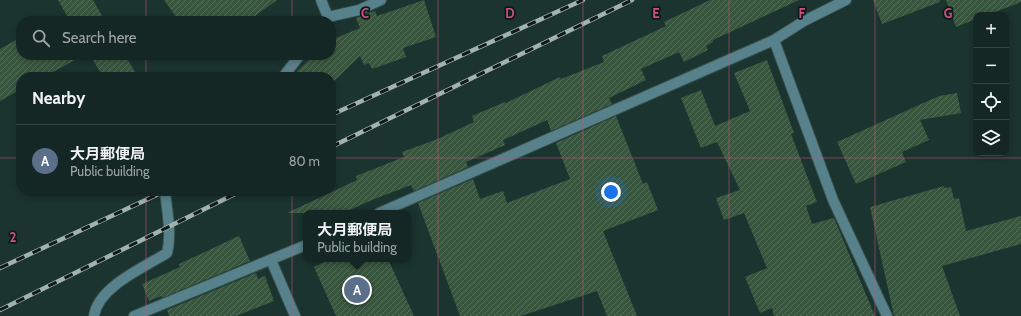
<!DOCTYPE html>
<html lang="en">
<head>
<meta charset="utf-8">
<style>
  body { margin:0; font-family:Cabin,"Noto Sans JP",sans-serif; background:#1d2f2c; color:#f1f3f6 }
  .controls { position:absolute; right:12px; top:12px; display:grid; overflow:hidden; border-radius:8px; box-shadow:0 2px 6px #0003 }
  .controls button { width:36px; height:36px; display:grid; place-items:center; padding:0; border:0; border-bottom:1px solid #334441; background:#142724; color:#f1f3f6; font:20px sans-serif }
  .you { position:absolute; left:611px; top:192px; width:14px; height:14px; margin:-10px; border:3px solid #fff; border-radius:50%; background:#1a73e8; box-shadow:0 0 0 6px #1a73e833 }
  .badge { display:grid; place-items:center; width:26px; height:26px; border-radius:50%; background:#f59b97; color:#fff; font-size:13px; font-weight:700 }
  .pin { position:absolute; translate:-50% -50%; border:2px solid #fff; box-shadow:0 1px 4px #0006 }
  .popup { position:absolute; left:303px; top:210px; width:108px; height:52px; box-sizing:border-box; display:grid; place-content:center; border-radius:8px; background:#142724; filter:drop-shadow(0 1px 3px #0005); font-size:13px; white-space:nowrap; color:#9da5a6 }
  .popup b { font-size:15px; color:#f1f3f6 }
  .popup::after { content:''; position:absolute; left:50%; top:100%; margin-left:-8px; border:8px solid transparent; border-top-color:#142724 }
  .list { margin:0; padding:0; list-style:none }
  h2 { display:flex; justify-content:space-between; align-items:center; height:52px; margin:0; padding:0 16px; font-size:17px }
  h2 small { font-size:13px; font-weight:400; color:#9da5a6 }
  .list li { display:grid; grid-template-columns:26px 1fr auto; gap:12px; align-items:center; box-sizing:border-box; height:72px; padding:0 16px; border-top:1px solid #334441 }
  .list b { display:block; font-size:15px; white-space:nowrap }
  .list p { margin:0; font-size:13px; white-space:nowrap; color:#9da5a6 }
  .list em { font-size:13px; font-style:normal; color:#9da5a6 }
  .icon { flex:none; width:22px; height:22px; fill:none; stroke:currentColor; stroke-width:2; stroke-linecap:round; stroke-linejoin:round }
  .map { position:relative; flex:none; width:1021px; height:316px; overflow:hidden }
  .search { position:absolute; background:#142724; box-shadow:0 2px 6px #0003; left:16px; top:16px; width:320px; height:44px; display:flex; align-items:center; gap:10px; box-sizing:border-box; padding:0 14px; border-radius:16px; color:#9da5a6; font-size:15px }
  .panel { position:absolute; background:#142724; box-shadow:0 2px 6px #0003; left:16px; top:72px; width:320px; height:124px; border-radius:16px }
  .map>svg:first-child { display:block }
  .building { fill:url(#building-hatch) }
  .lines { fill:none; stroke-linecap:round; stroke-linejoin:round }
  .minor-casing { stroke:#38504c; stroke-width:12 }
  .minor { stroke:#57828c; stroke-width:10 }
  .rail-casing { stroke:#a0b3af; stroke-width:4.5 }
  .rail { stroke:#0f1917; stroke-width:3; stroke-dasharray:9; stroke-linecap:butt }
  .grid { fill:none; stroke:#cc5082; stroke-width:1; stroke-opacity:0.55 }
  .grid-label { font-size:13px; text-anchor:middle; font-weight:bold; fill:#cc5082; stroke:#0f1917; stroke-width:3.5; stroke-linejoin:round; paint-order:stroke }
</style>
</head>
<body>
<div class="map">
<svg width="1021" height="316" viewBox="0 0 1021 316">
  <defs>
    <pattern id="building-hatch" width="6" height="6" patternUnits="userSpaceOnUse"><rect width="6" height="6" fill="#38553e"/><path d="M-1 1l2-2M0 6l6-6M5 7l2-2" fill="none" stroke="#556e5a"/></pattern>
  </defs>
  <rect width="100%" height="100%" fill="#1b3430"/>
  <g class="building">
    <polygon points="58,0 93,0 105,21 70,21"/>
    <polygon points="164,0 277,0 248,21 179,21"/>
    <polygon points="424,0 436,37 403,48 406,57 372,69 369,63 364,65 360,56 331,84 331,77 291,77 314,55 331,55 331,40 360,28 356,18 375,11 377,16"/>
    <polygon points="710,0 799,0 713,40 713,42 706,46 708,50 684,62 679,52 641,69 646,80 609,98 612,104 551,131 547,120 503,140 505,145 466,162 468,167 414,191 411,185 372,200 343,213 287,213 357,180 356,176 404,157 402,152 435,140 474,122 472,116 505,102 506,103 560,77 561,79 604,62 602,56 666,26 664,22"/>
    <polygon points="873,0 940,0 940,2 882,24"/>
    <polygon points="946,0 1021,0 1021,2 987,15 976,15 976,19 956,27"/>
    <polygon points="21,37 21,55 84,55 44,77 21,77 21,89 0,101 0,49"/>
    <polygon points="90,55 125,55 138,77 103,77"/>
    <polygon points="767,60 794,133 791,134 817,202 806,206 812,224 834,218 875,316 774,316 772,308 760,313 745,277 767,268 744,213 724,220 716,198 740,190 717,142 701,148 681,98 701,90 715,126 750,111 734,73"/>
    <polygon points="957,93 961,113 920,120 929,140 902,152 906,162 856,184 837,142 939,96"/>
    <polygon points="616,116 643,184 647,182 658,210 603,231 637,316 607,316 597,291 521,316 460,316 418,203 473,179 480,199 503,191 507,203 570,179 556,143"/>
    <polygon points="944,186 945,188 951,187 954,199 959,198 966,231 1021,216 1021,244 942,266 960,316 894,316 870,207"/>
    <polygon points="239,236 250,261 162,298 161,296 149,301 142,284 180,267 179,264"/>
    <polygon points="330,259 388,259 414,316 336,316 314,267"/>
    <polygon points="256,273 258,279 265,276 274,301 236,316 169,316 167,310"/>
  </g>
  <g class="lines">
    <g class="minor-casing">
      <g id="minor">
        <polyline points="321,0 328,17"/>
        <polyline points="325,21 328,17 359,10 381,0"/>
        <polyline points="774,40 833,200 887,316"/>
        <polyline points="283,77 300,55"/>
        <polyline points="379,213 774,40 804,21 846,0"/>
        <polyline points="271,260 295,316"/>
        <path d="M94,316C98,287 143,268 167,253C172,234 167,211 165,191"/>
        <polyline points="134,316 306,245"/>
      </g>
    </g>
    <use href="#minor" class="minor"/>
    <g class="rail-casing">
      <g id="rail">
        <polyline points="331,115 583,0"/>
        <polyline points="331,147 632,0"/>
        <polyline points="0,268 165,191"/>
        <polyline points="0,310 241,191"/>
      </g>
    </g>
    <use href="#rail" class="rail"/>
  </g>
  <path class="grid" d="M146,0V21M292,0V21M438,0V316M583,0V316M729,0V316M875,0V316M146,55V77M292,55V77M0,158H21M331,158H1021M146,191V316M292,191V316"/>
  <g class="grid-label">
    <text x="365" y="18">C</text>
    <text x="510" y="18">D</text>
    <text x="656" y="18">E</text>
    <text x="802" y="18">F</text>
    <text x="948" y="18">G</text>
    <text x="13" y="242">2</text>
  </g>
</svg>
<div class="controls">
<button>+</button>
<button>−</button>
<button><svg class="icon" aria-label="locate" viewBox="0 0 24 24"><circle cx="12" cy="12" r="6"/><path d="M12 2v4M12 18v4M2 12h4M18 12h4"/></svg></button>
<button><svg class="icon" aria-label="layers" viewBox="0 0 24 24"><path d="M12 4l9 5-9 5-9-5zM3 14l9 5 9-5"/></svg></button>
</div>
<div class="you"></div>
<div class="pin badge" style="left:357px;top:290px;background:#5c6f8a">A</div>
<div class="popup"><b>大月郵便局</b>Public building</div>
<div class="search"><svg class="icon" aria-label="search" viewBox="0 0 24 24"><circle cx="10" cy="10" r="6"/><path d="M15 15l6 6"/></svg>Search here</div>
<section class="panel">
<h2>Nearby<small></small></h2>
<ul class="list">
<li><span class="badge" style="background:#5c6f8a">A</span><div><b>大月郵便局</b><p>Public building</p></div><em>80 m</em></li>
</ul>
</section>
</div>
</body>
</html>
